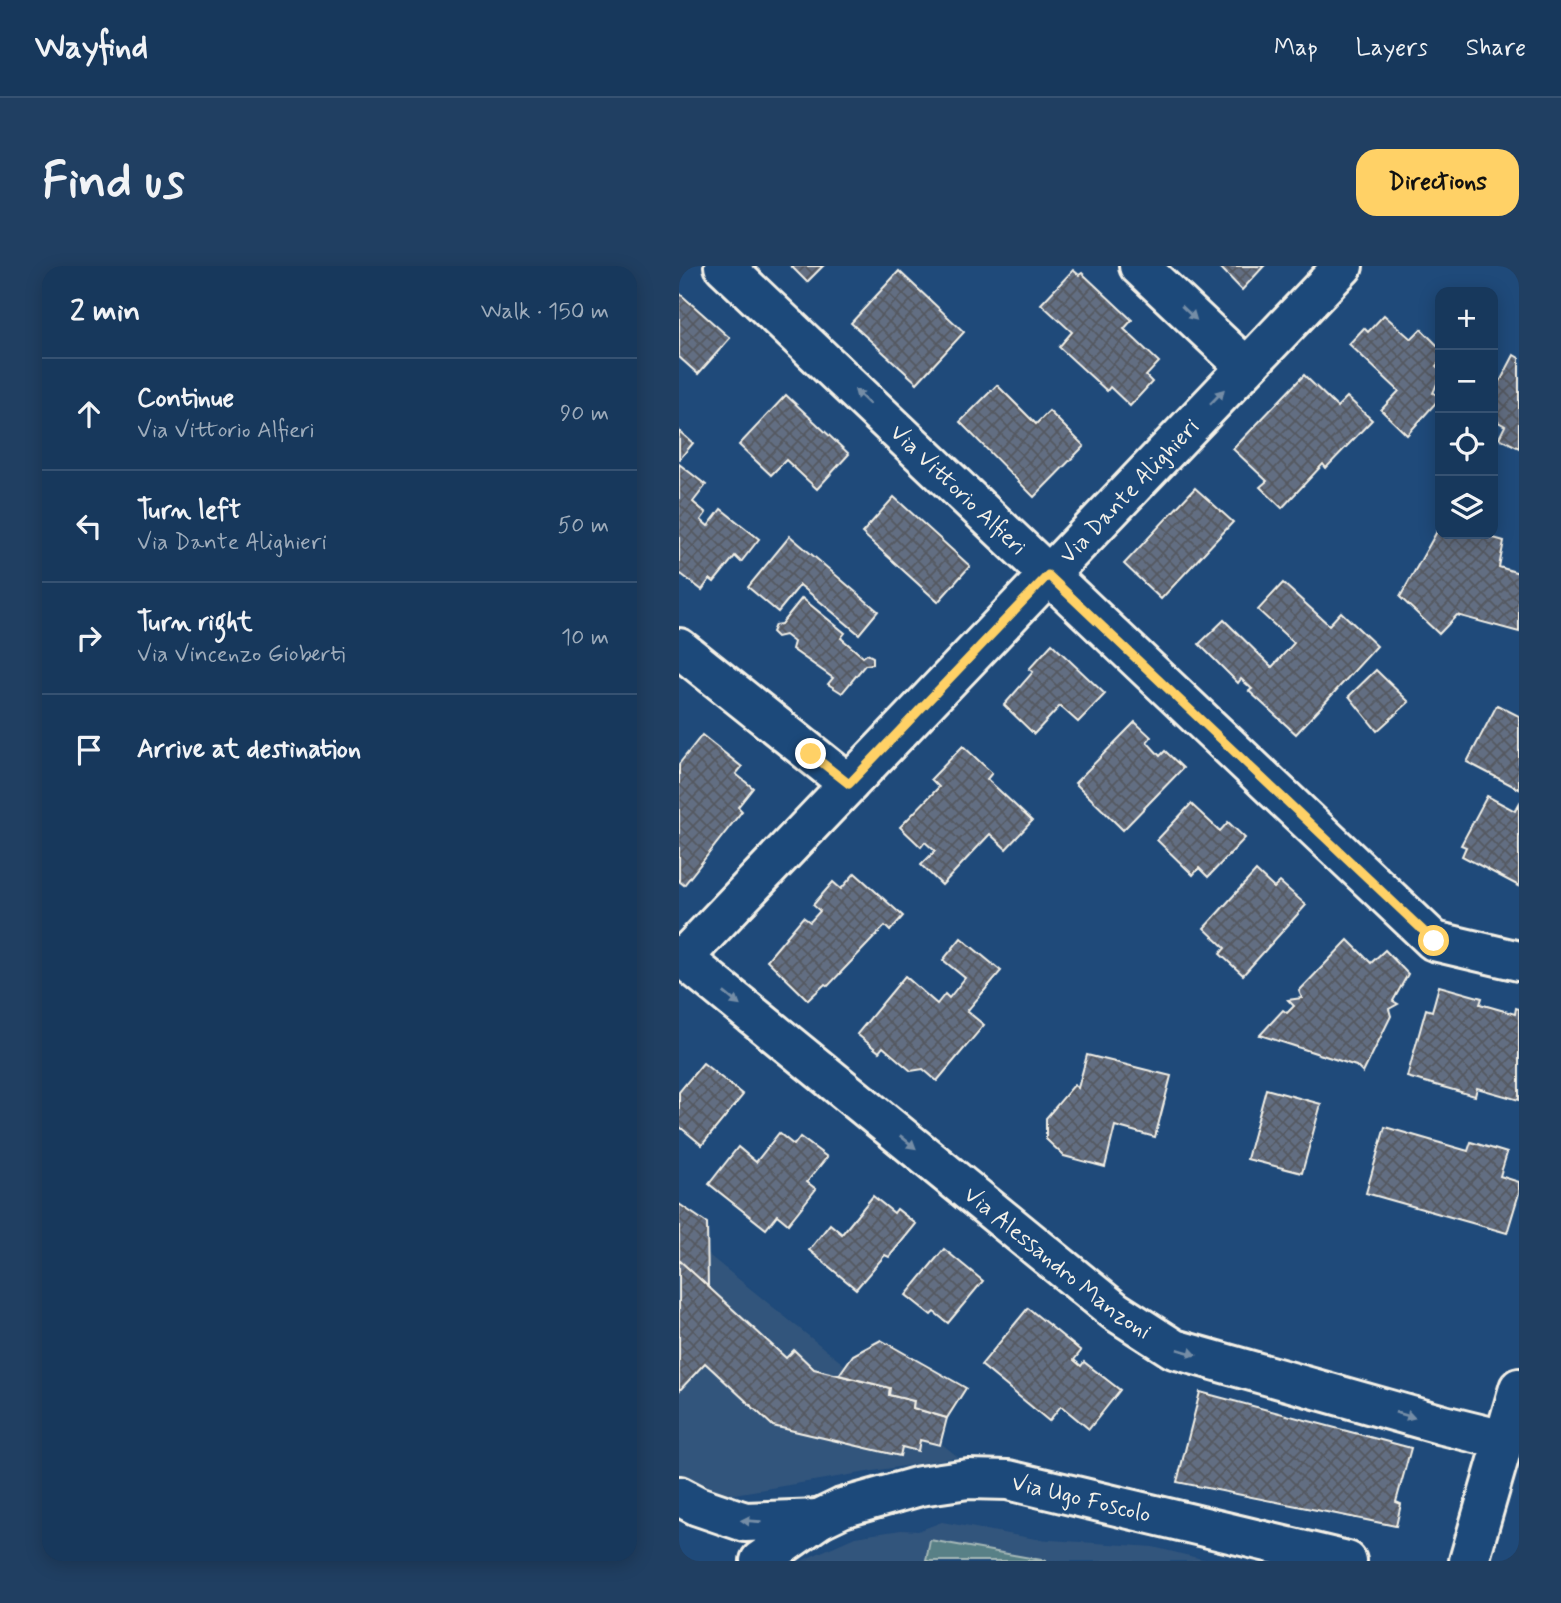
<!DOCTYPE html>
<html lang="en">
<head>
<meta charset="utf-8">
<style>
  body { margin:0; font-family:Mynerve,sans-serif; background:#203f62; color:#f1f3f6 }
  .controls { position:absolute; right:21px; top:21px; display:grid; overflow:hidden; border-radius:14px; box-shadow:0 4px 18px #0003 }
  .controls button { width:63px; height:63px; display:grid; place-items:center; padding:0; border:0; border-bottom:2px solid #365272; background:#17385c; color:#f1f3f6; font:35px sans-serif }
  .stop { position:absolute; width:21px; height:21px; margin:-16px; border:5px solid #ffd166; border-radius:50%; background:#fff }
  .stop.end { background:#ffd166; border-color:#fff; box-shadow:0 2px 7px #0008 }
  .list { margin:0; padding:0; list-style:none }
  h2 { display:flex; justify-content:space-between; align-items:center; height:91px; margin:0; padding:0 28px; font-size:30px }
  h2 small { font-size:23px; font-weight:400; color:#9eacbb }
  .list li { display:grid; grid-template-columns:46px 1fr auto; gap:21px; align-items:center; box-sizing:border-box; height:112px; padding:0 28px; border-top:2px solid #365272 }
  .list b { display:block; font-size:26px; white-space:nowrap }
  .list p { margin:0; font-size:23px; white-space:nowrap; color:#9eacbb }
  .list em { font-size:23px; font-style:normal; color:#9eacbb }
  .icon { flex:none; width:38px; height:38px; fill:none; stroke:currentColor; stroke-width:2; stroke-linecap:round; stroke-linejoin:round }
  .map { position:relative; flex:none; width:840px; height:1295px; overflow:hidden; border-radius:21px }
  header { display:flex; align-items:center; gap:42px; box-sizing:border-box; height:98px; padding:0 35px; background:#17385c; border-bottom:2px solid #365272 }
  header strong { font-size:33px }
  nav { display:flex; gap:38px; margin-inline-start:auto; font-size:24px }
  .intro { display:flex; align-items:center; justify-content:space-between; box-sizing:border-box; height:168px; padding:0 42px }
  h1 { margin:0; font-size:49px }
  .button { padding:18px 32px; border-radius:21px; background:#ffd166; color:#111; font-size:24px; font-weight:700 }
  main { display:flex; gap:42px; padding:0 42px }
  aside { flex:1; background:#17385c; border-radius:21px; box-shadow:0 4px 18px #0003 }
  .map>svg:first-child { display:block }
  .built { fill:#33557c }
  .pitch { fill:#588086; stroke:#a6b8b7; stroke-width:2 }
  .building { fill:url(#building-cross-hatch); stroke:#f4f1e8; stroke-width:2 }
  .lines { fill:none; stroke-linecap:round; stroke-linejoin:round }
  .minor-casing { stroke:#f4f1e8; stroke-width:44 }
  .tertiary-casing { stroke:#f4f1e8; stroke-width:44 }
  .minor { stroke:#1f4a7a; stroke-width:38 }
  .tertiary { stroke:#1f4a7a; stroke-width:38 }
  .oneway { fill:#748da6 }
  .route { stroke:#ffd166; stroke-width:9 }
  .labels { text-anchor:middle; stroke-width:6; stroke-linejoin:round; paint-order:stroke }
  .street-label { font-size:23px; fill:#f4f1e8; stroke:#1f4a7a }
</style>
</head>
<body>
<header>
<strong>Wayfind</strong>
<nav><a>Map</a><a>Layers</a><a>Share</a></nav>
</header>
<div class="intro"><h1>Find us</h1><a class="button">Directions</a></div>
<main>
<aside>
<h2>2 min<small>Walk · 150 m</small></h2>
<ul class="list">
<li><svg class="icon" aria-label="ahead" viewBox="0 0 24 24"><path d="M12 20V5M6 11l6-6 6 6"/></svg><div><b>Continue</b><p>Via Vittorio Alfieri</p></div><em>90 m</em></li>
<li><svg class="icon" aria-label="left" viewBox="0 0 24 24"><path d="M17 20v-9H6M10 6l-5 5 5 5"/></svg><div><b>Turn left</b><p>Via Dante Alighieri</p></div><em>50 m</em></li>
<li><svg class="icon" aria-label="right" viewBox="0 0 24 24"><path d="M7 20v-9h11M14 6l5 5-5 5"/></svg><div><b>Turn right</b><p>Via Vincenzo Gioberti</p></div><em>10 m</em></li>
<li><svg class="icon" aria-label="arrive" viewBox="0 0 24 24"><path d="M6 21V4h12l-3 4 3 4H6"/></svg><div><b>Arrive at destination</b></div></li>
</ul>
</aside>
<div class="map">
<svg width="840" height="1295" viewBox="0 0 840 1295">
  <defs>
    <pattern id="building-cross-hatch" width="8" height="8" patternUnits="userSpaceOnUse" patternTransform="scale(1.75)"><rect width="8" height="8" fill="#626e82"/><path d="M0 0l8 8M0 8l8-8" fill="none" stroke="#545961"/></pattern>
  </defs>
  <rect width="100%" height="100%" fill="#1f4a7a"/>
  <filter id="ink" filterUnits="userSpaceOnUse"><feTurbulence type="fractalNoise" baseFrequency=".0143" numOctaves="2"/><feDisplacementMap in="SourceGraphic" scale="14" xChannelSelector="R" yChannelSelector="G"/><feConvolveMatrix kernelMatrix="1 2 1 2 8 2 1 2 1" color-interpolation-filters="sRGB"/></filter>
  <g filter="url(#ink)">
    <g class="built">
      <polygon points="0,965 279,1191 0,1237"/>
      <polygon points="263,1256 357,1273 474,1281 531,1295 122,1295 176,1271 222,1264 239,1265"/>
    </g>
    <polygon class="pitch" points="251,1274 368,1295 247,1295"/>
    <g class="building">
      <polygon points="112,0 144,0 128,16"/>
      <polygon points="540,0 585,0 563,24"/>
      <polygon points="394,4 400,9 403,7 453,54 445,63 480,96 467,110 473,116 451,140 431,121 428,125 380,81 393,66 362,38"/>
      <polygon points="220,5 285,66 238,117 172,57"/>
      <polygon points="0,27 51,72 19,108 0,91"/>
      <polygon points="705,49 732,73 742,63 761,82 761,95 757,100 761,104 761,111 754,127 761,130 761,132 728,169 702,144 720,125 670,78 685,62 689,66"/>
      <polygon points="835,89 840,92 840,182 820,172 826,160 814,153 814,129"/>
      <polygon points="625,109 658,141 668,131 693,154 647,202 644,198 603,242 581,221 588,215 554,183"/>
      <polygon points="318,119 357,158 370,145 405,180 355,231 281,156"/>
      <polygon points="107,129 170,188 138,223 107,194 92,209 60,179"/>
      <polygon points="0,165 14,177 0,194"/>
      <polygon points="0,198 27,219 14,236 27,247 22,254 29,260 42,243 80,273 62,296 56,290 35,316 31,313 23,324 2,308 0,310"/>
      <polygon points="516,222 554,256 482,333 445,298"/>
      <polygon points="215,231 291,300 259,336 183,267"/>
      <polygon points="761,260 761,268 813,268 811,271 825,275 820,301 840,307 840,366 778,349 760,368 721,331"/>
      <polygon points="111,270 199,345 180,368 121,319 99,346 69,321"/>
      <polygon points="604,317 650,359 662,346 698,380 617,468 570,425 573,423 562,413 559,417 520,378 545,354 593,401 615,377 579,344"/>
      <polygon points="123,332 166,367 162,372 184,391 188,388 194,391 194,398 186,399 163,427 149,418 154,412 113,383 115,376 106,369 98,371 93,366 96,359 102,358"/>
      <polygon points="373,378 426,428 399,456 381,440 355,468 325,439 354,406 350,403"/>
      <polygon points="697,404 730,436 698,465 670,430"/>
      <polygon points="818,439 840,450 840,523 788,496"/>
      <polygon points="456,456 472,471 468,476 481,490 486,485 504,502 444,564 396,517"/>
      <polygon points="23,469 63,501 57,508 74,522 59,541 63,545 5,619 0,615 0,498"/>
      <polygon points="284,480 313,507 308,513 353,555 327,583 311,568 263,619 242,599 256,585 246,576 242,581 221,561 260,521 252,513"/>
      <polygon points="808,530 836,545 840,538 840,620 783,590 787,581 782,579"/>
      <polygon points="512,538 541,565 549,556 566,572 529,611 520,602 514,609 478,574"/>
      <polygon points="577,605 595,622 601,616 627,639 564,709 541,688 546,682 525,662"/>
      <polygon points="176,607 224,650 211,665 206,660 149,720 146,718 129,734 88,694 124,651 131,656 141,645 134,639 154,616 162,623"/>
      <polygon points="282,672 322,705 288,745 305,759 258,815 244,803 232,805 204,781 200,786 178,768 226,710 258,738 266,728 270,732 286,712 264,694"/>
      <polygon points="669,674 692,697 706,684 729,708 714,735 719,738 710,743 712,750 684,807 677,800 581,769 604,744 608,747 615,740 609,734 623,732 620,725"/>
      <polygon points="760,720 803,732 801,738 836,748 837,742 840,743 840,834 798,822 796,830 728,811 747,743 753,745"/>
      <polygon points="408,789 492,810 476,871 436,860 426,901 385,890 367,873 367,852 395,819 399,822"/>
      <polygon points="24,797 64,829 23,879 1,861 0,863 0,826"/>
      <polygon points="587,823 642,838 623,907 568,893"/>
      <polygon points="706,861 789,885 792,876 828,887 821,910 840,916 840,927 828,967 687,927"/>
      <polygon points="100,867 115,879 121,871 148,891 128,916 137,923 109,958 98,949 87,963 30,918 59,881 77,896"/>
      <polygon points="194,930 215,947 218,943 237,958 210,991 206,989 177,1023 130,984 151,958 163,968"/>
      <polygon points="0,938 28,957 29,1021 0,994"/>
      <polygon points="265,983 304,1015 269,1057 255,1046 252,1049 227,1029"/>
      <polygon points="0,994 107,1092 115,1084 135,1103 211,1122 210,1129 235,1135 234,1142 268,1152 261,1179 241,1174 239,1185 223,1181 221,1190 94,1160 26,1097 0,1125"/>
      <polygon points="349,1042 402,1085 395,1094 402,1100 405,1096 441,1124 410,1163 382,1140 370,1155 302,1099"/>
      <polygon points="202,1074 287,1122 268,1152 234,1142 235,1135 210,1129 211,1122 160,1109 174,1089"/>
      <polygon points="521,1126 732,1182 717,1236 722,1238 717,1260 498,1216"/>
    </g>
    <g class="lines">
      <g class="minor-casing">
        <g id="minor">
          <path id="s1" d="M45,0L755,675L840,695"/>
          <polyline points="460,0 567,101"/>
          <polyline points="0,382 170,518"/>
          <path id="s2" d="M0,689L436,1045L495,1083L764,1159L825,1174"/>
          <path id="s3" d="M4,692L664,0"/>
          <polyline points="0,1230 19,1240 66,1256 140,1253"/>
          <path id="s4" d="M81,1295L140,1253L163,1242L241,1220L289,1213L329,1214L668,1295"/>
        </g>
      </g>
      <g class="tertiary-casing">
        <polyline id="tertiary" points="790,1295 840,1122"/>
      </g>
      <use href="#minor" class="minor"/>
      <use href="#tertiary" class="tertiary"/>
    </g>
    <defs><path id="oneway-solid" d="M-6-.8H1V-3.2L6.5 0L1 3.2V.8H-6Z" transform="scale(1.75)"/></defs>
    <g class="oneway">
      <use href="#oneway-solid" transform="translate(510 47) rotate(43)"/>
      <use href="#oneway-solid" transform="translate(183 131) rotate(-136)"/>
      <use href="#oneway-solid" transform="translate(538 131) rotate(-46)"/>
      <use href="#oneway-solid" transform="translate(53 733) rotate(39)"/>
      <use href="#oneway-solid" transform="translate(229 876) rotate(39)"/>
      <use href="#oneway-solid" transform="translate(508 1086) rotate(16)"/>
      <use href="#oneway-solid" transform="translate(726 1149) rotate(16)"/>
      <use href="#oneway-solid" transform="translate(72 1255) rotate(-176)"/>
    </g>
  </g>
  <g class="lines" filter="url(#ink)">
    <polyline class="route" points="132,488 170,518 369,309 755,675"/>
  </g>
  <g class="labels">
    <g class="street-label">
      <text dy="8" stroke="none"><textPath href="#s1" startOffset="324">Via Vittorio Alfieri</textPath></text>
      <text dy="8" stroke="none"><textPath href="#s3" startOffset="646">Via Dante Alighieri</textPath></text>
      <text dy="8" stroke="none"><textPath href="#s2" startOffset="488">Via Alessandro Manzoni</textPath></text>
      <text dy="8" stroke="none"><textPath href="#s4" startOffset="343">Via Ugo Foscolo</textPath></text>
    </g>
  </g>
</svg>
<div class="controls">
<button>+</button>
<button>−</button>
<button><svg class="icon" aria-label="locate" viewBox="0 0 24 24"><circle cx="12" cy="12" r="6"/><path d="M12 2v4M12 18v4M2 12h4M18 12h4"/></svg></button>
<button><svg class="icon" aria-label="layers" viewBox="0 0 24 24"><path d="M12 4l9 5-9 5-9-5zM3 14l9 5 9-5"/></svg></button>
</div>
<div class="stop" style="left:755px;top:675px"></div>
<div class="stop end" style="left:132px;top:488px"></div>
</div>
</main>
</body>
</html>
